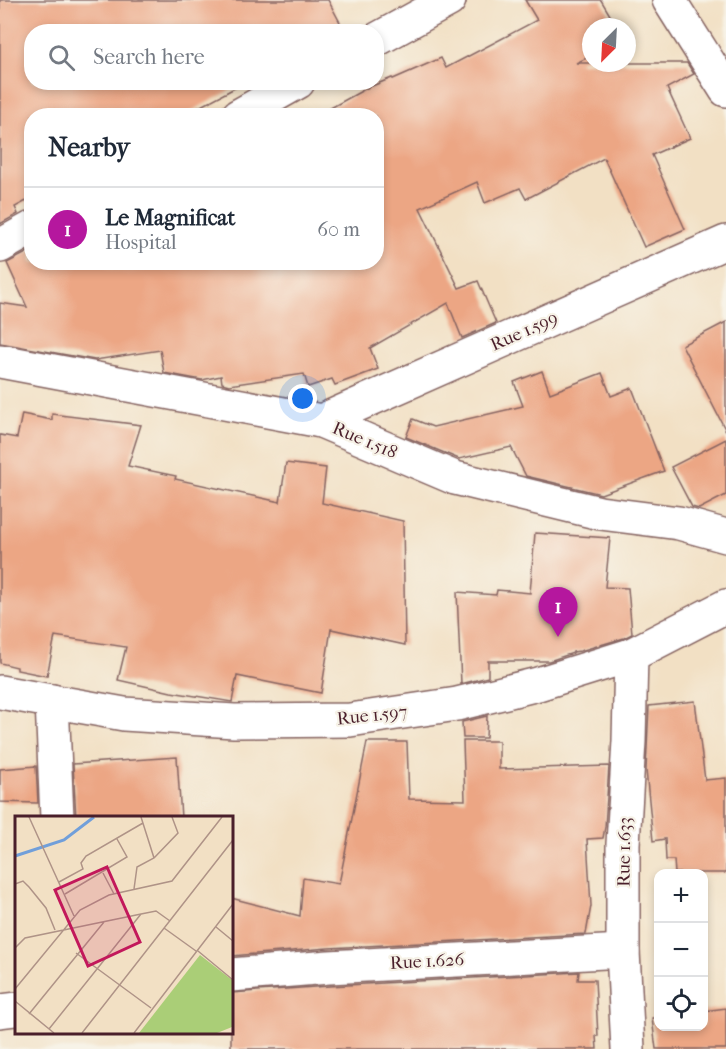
<!DOCTYPE html>
<html lang="en">
<head>
<meta charset="utf-8">
<style>
  body { margin:0; font-family:"IM FELL French Canon",serif; background:#f2f2f3; color:#1f2937 }
  .controls { position:absolute; right:18px; bottom:18px; display:grid; overflow:hidden; border-radius:12px; box-shadow:0 3px 9px #0003 }
  .controls button { width:54px; height:54px; display:grid; place-items:center; padding:0; border:0; border-bottom:2px solid #e0e1e3; background:#fff; color:#1f2937; font:30px sans-serif }
  .compass { position:absolute; left:582px; top:18px; width:54px; height:54px; border-radius:50%; background:#fff; box-shadow:0 3px 9px #0003; rotate:204deg }
  .you { position:absolute; left:303px; top:399px; width:21px; height:21px; margin:-15px; border:4px solid #fff; border-radius:50%; background:#1a73e8; box-shadow:0 0 0 9px #1a73e833 }
  .badge { display:grid; place-items:center; width:39px; height:39px; border-radius:50%; background:#b5179e; color:#fff; font-size:20px; font-weight:700 }
  .pin { position:absolute; translate:-50% -50px; filter:drop-shadow(0 2px 3px #0008) }
  .pin::after { content:''; position:absolute; top:32px; width:21px; height:18px; background:inherit; clip-path:polygon(0 0,100% 0,50% 100%) }
  .list { margin:0; padding:0; list-style:none }
  h2 { display:flex; justify-content:space-between; align-items:center; height:78px; margin:0; padding:0 24px; font-size:26px }
  h2 small { font-size:20px; font-weight:400; color:#747a83 }
  .list li { display:grid; grid-template-columns:39px 1fr auto; gap:18px; align-items:center; box-sizing:border-box; height:84px; padding:0 24px; border-top:2px solid #e0e1e3 }
  .list b { display:block; font-size:22px; white-space:nowrap }
  .list p { margin:0; font-size:20px; white-space:nowrap; color:#747a83 }
  .list em { font-size:20px; font-style:normal; color:#747a83 }
  .icon { flex:none; width:33px; height:33px; fill:none; stroke:currentColor; stroke-width:2; stroke-linecap:round; stroke-linejoin:round }
  .map { position:relative; flex:none; width:726px; height:1049px; overflow:hidden }
  .search { position:absolute; background:#fff; box-shadow:0 3px 9px #0003; left:24px; top:24px; width:360px; height:66px; display:flex; align-items:center; gap:15px; box-sizing:border-box; padding:0 21px; border-radius:24px; color:#747a83; font-size:22px }
  .panel { position:absolute; background:#fff; box-shadow:0 3px 9px #0003; left:24px; top:108px; width:360px; height:162px; border-radius:24px }
  .map>svg:first-child { display:block }
  .building { fill:#eca684 }
  .lines { fill:none; stroke-linecap:round; stroke-linejoin:round }
  .minor-casing { stroke:#856361; stroke-width:36 }
  .minor { stroke:#fff; stroke-width:33 }
  .labels { text-anchor:middle; stroke-width:4.5; stroke-linejoin:round; paint-order:stroke }
  .street-label { font-size:18px; fill:#4a1f2b; stroke:#f7f3e8 }
  .inset-river { fill:none; stroke:#719fda; stroke-width:3 }
  .inset-road { fill:none; stroke:#af9387; stroke-width:1.5 }
  .view { fill:#c2185b; fill-opacity:0.15; stroke:#c2185b; stroke-width:3 }
  .inset-edge { fill:none; stroke:#4a1f2b; stroke-width:3 }
</style>
</head>
<body>
<div class="map">
<svg width="726" height="1049" viewBox="0 0 726 1049">
  <rect width="100%" height="100%" fill="#f7f3e8"/>
  <filter id="ink" filterUnits="userSpaceOnUse"><feTurbulence type="fractalNoise" baseFrequency=".0167" numOctaves="2"/><feDisplacementMap in="SourceGraphic" scale="12" xChannelSelector="R" yChannelSelector="G"/><feConvolveMatrix kernelMatrix="1 2 1 2 8 2 1 2 1" color-interpolation-filters="sRGB"/></filter>
  <filter id="wash" filterUnits="userSpaceOnUse"><feTurbulence type="fractalNoise" baseFrequency=".008" numOctaves="4" result="noise"/><feDisplacementMap in="SourceGraphic" scale="24" xChannelSelector="R" yChannelSelector="G"/><feGaussianBlur stdDeviation="1.35" result="paint"/><feColorMatrix in="noise" values="0 0 0 0 0 0 0 0 0 0 0 0 0 0 0 0 0 1.4 0 .05"/><feComposite in="paint" operator="in"/></filter>
  <g filter="url(#wash)">
    <rect width="100%" height="100%" fill="#f2e0c4"/>
    <g id="blocks">
      <g class="building">
        <polygon points="0,0 328,0 344,30 340,32 32,32 32,82 246,82 182,116 32,116 32,198 15,207 18,214 0,224"/>
        <polygon points="525,0 601,0 617,27 591,27 591,56 576,63 687,63 694,74 667,88 690,138 652,155 685,229 644,247 604,158 526,199 520,188 485,203 477,182 420,208 459,288 478,281 496,323 462,338 448,303 370,348 378,369 335,385 332,379 308,387 304,374 229,385 222,383 221,376 202,380 164,373 160,350 95,360 0,343 0,303 27,307 7,263 32,250 32,262 376,262 376,116 316,116 367,88 392,78 393,79 441,58 446,68 537,20"/>
        <polygon points="726,322 726,431 682,345"/>
        <polygon points="542,371 550,393 602,373 611,396 632,388 664,471 601,494 526,476 511,447 459,459 406,437 413,419 433,427 523,406 514,382"/>
        <polygon points="22,414 52,420 52,414 141,425 128,466 176,476 175,479 280,502 286,463 326,468 322,503 403,521 405,645 331,629 321,693 237,676 232,702 171,692 118,680 126,647 55,636 47,676 17,670 17,667 0,663 0,435 17,438"/>
        <polygon points="726,439 726,495 699,509 692,507 671,467"/>
        <polygon points="535,533 610,538 605,587 628,588 632,634 624,638 580,651 573,652 573,653 549,661 488,661 488,677 461,684 457,592 496,595 497,590 530,593"/>
        <polygon points="695,701 705,780 726,778 726,873 675,873 674,860 666,860 665,839 653,841 646,770 649,706"/>
        <polygon points="487,716 486,738 463,738 462,722"/>
        <polygon points="463,741 499,741 499,769 609,766 605,827 603,838 587,839 591,906 586,934 328,948 231,956 231,898 300,916 303,878 339,884 367,742 407,742 409,799 465,800"/>
        <polygon points="177,757 181,818 76,818 73,764"/>
        <polygon points="36,766 38,803 0,802 0,769"/>
        <polygon points="579,972 578,980 595,980 598,1036 596,1036 597,1049 231,1049 231,993 330,986"/>
        <polygon points="726,1008 726,1049 656,1049 652,1018 658,1017 658,1026 704,1026 704,1011"/>
      </g>
    </g>
  </g>
  <g filter="url(#ink)">
    <use href="#blocks" fill-opacity="0" stroke="#856361" stroke-width="1.5"/>
    <g class="lines">
      <g class="minor-casing">
        <g id="minor">
          <polyline points="669,0 726,90"/>
          <polyline points="376,40 449,0"/>
          <polyline points="238,116 298,82"/>
          <polyline points="0,246 32,228"/>
          <polyline points="0,361 321,421 455,478 600,513 679,523 726,536"/>
          <polyline points="321,421 726,242"/>
          <polyline points="0,692 124,714 234,721 350,720 457,704 538,684 631,655 726,606"/>
          <polyline points="52,701 57,818"/>
          <polyline points="231,975 329,967 623,951"/>
          <polyline points="0,1011 16,1009"/>
          <polyline points="628,1049 623,951 623,844 629,741 631,655"/>
        </g>
      </g>
      <use href="#minor" class="minor"/>
    </g>
  </g>
  <g class="labels">
    <g class="street-label">
      <text transform="translate(524 331) rotate(-24)" y="6">Rue 1.599</text>
      <text transform="translate(365 440) rotate(23)" y="6">Rue 1.518</text>
      <text transform="translate(372 715) rotate(-6)" y="6">Rue 1.597</text>
      <text transform="translate(624 852) rotate(-89)" y="6">Rue 1.633</text>
      <text transform="translate(427 961) rotate(-3)" y="6">Rue 1.626</text>
    </g>
  </g>
  <g transform="translate(15 816)">
    <rect width="218" height="218" fill="#f2e0c4"/>
    <path d="M185,139L217,164V211L202,217H124Z" fill="#aace77"/>
    <path class="inset-river" d="M0,40L49,24L79,1"/>
    <path class="inset-road" d="M14,1L59,100M139,42L163,17L157,1M88,57L99,78M44,66L68,53L66,47L71,40L128,7M0,68L8,65L14,71L31,92L40,114M119,73L122,51L139,42L126,1M50,78L112,41L102,23M201,111L218,125M149,112L181,135M0,132L10,122L126,98L141,95L155,105M183,135L218,164M61,137L136,192M0,173L65,94L94,79L157,65L207,1M0,185L39,217M14,198L89,106M34,213L126,98M67,217L218,24M119,217L218,88"/>
    <path class="view" d="M92,51L125,126L73,150L40,74Z"/>
    <rect width="218" height="218" class="inset-edge"/>
  </g>
</svg>
<div class="controls">
<button>+</button>
<button>−</button>
<button><svg class="icon" aria-label="locate" viewBox="0 0 24 24"><circle cx="12" cy="12" r="6"/><path d="M12 2v4M12 18v4M2 12h4M18 12h4"/></svg></button>
</div>
<svg class="compass" viewBox="-18 -18 36 36"><path d="M0-13l5 13h-10z" fill="#e53935"/><path d="M0 13l5-13h-10z" fill="#747a83"/></svg>
<div class="you"></div>
<div class="pin badge" style="left:558px;top:637px">1</div>
<div class="search"><svg class="icon" aria-label="search" viewBox="0 0 24 24"><circle cx="10" cy="10" r="6"/><path d="M15 15l6 6"/></svg>Search here</div>
<section class="panel">
<h2>Nearby<small></small></h2>
<ul class="list">
<li><span class="badge">1</span><div><b>Le Magnificat</b><p>Hospital</p></div><em>60 m</em></li>
</ul>
</section>
</div>
</body>
</html>
